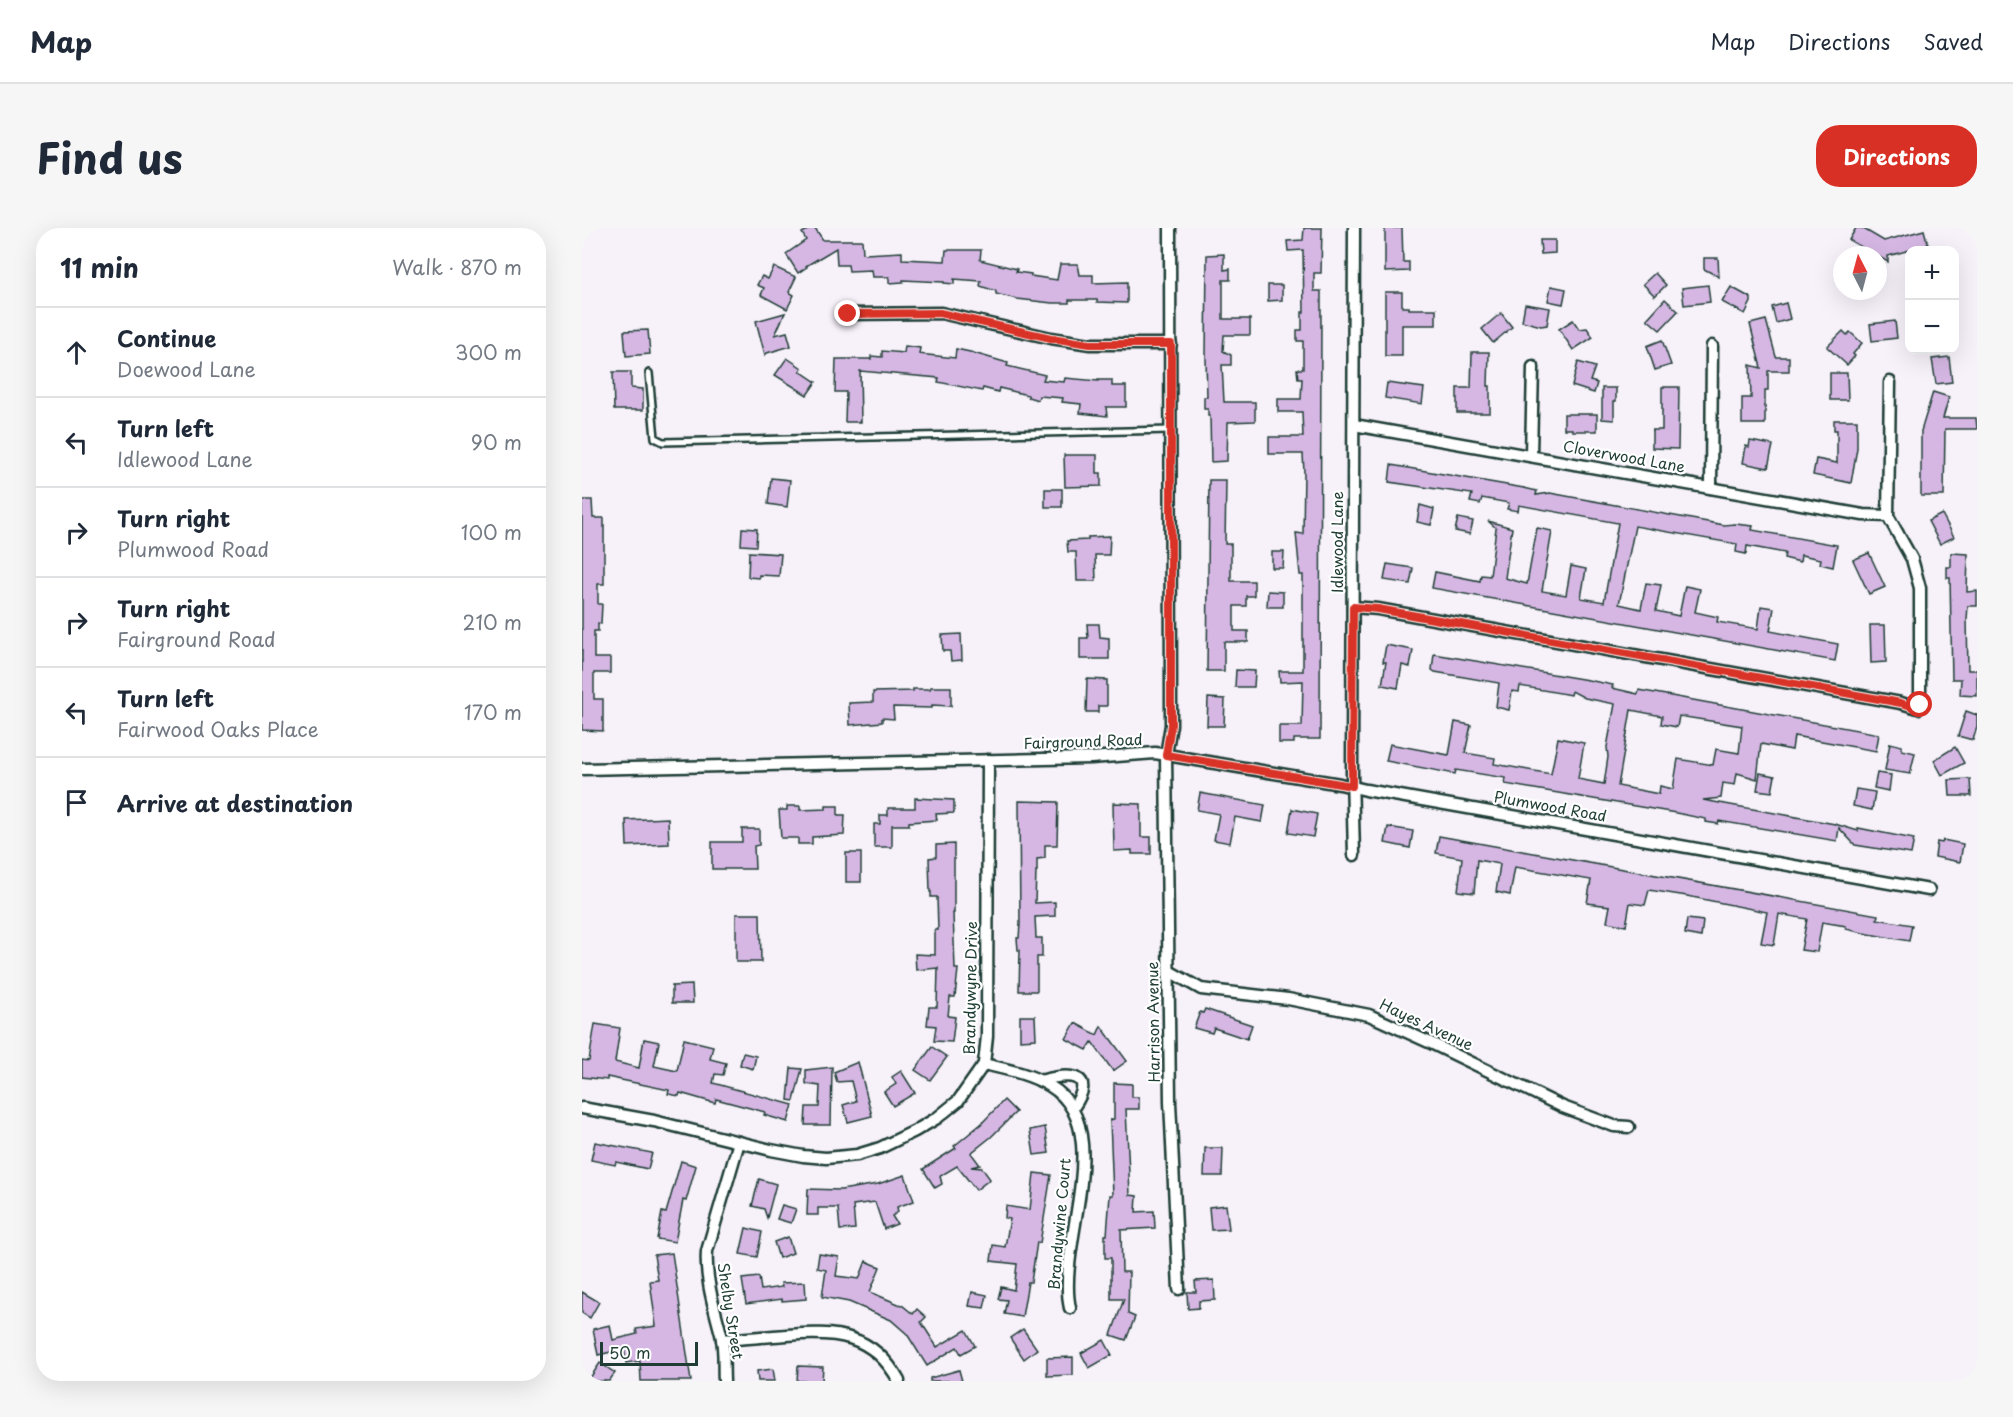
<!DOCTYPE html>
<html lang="en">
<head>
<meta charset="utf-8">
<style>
  body { margin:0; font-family:"Playpen Sans",sans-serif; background:#f6f6f7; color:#1f2937 }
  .controls { position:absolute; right:18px; top:18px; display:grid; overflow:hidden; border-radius:12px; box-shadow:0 6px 24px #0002 }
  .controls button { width:54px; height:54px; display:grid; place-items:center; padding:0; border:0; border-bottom:2px solid #e0e1e3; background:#fff; color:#1f2937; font:30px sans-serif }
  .compass { position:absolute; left:1251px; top:18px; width:54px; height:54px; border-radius:50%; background:#fff; box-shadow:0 6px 24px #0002; rotate:354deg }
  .scale { position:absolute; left:18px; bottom:15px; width:98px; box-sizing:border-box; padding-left:6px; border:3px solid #1f3d34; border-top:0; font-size:16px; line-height:21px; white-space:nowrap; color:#1f3d34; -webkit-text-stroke:4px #fff; paint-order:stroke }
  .stop { position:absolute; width:18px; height:18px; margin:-14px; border:4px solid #d93025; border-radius:50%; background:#fff }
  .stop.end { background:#d93025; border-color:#fff; box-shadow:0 2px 6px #0008 }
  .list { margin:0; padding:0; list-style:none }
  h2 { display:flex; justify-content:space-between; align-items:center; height:78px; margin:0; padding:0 24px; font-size:26px }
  h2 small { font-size:20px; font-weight:400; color:#747a83 }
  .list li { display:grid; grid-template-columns:39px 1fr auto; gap:18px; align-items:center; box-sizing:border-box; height:90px; padding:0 24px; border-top:2px solid #e0e1e3 }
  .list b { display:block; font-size:22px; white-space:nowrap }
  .list p { margin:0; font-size:20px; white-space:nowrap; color:#747a83 }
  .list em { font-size:20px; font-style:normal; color:#747a83 }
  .icon { flex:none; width:33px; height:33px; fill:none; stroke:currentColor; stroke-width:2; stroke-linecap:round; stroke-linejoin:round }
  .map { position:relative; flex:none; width:1395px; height:1153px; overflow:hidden; border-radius:24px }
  header { display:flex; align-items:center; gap:36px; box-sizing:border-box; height:84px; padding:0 30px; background:#fff; border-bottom:2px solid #e0e1e3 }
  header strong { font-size:28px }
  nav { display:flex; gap:33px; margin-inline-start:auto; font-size:21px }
  .intro { display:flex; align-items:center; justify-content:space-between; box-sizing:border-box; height:144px; padding:0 36px }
  h1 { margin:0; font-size:42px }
  .button { padding:15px 27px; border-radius:24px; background:#d93025; color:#fff; font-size:21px; font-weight:700 }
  main { display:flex; gap:36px; padding:0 36px }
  aside { flex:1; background:#fff; border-radius:24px; box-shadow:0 6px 24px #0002 }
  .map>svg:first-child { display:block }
  .building { fill:#d6b7e4; stroke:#1f3d34; stroke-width:1.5; fill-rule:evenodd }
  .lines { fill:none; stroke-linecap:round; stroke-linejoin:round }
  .service-casing { stroke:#1f3d34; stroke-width:10 }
  .minor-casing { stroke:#1f3d34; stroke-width:15 }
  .service { stroke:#fff; stroke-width:5 }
  .minor { stroke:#fff; stroke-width:10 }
  .route { stroke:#d93025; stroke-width:8 }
  .labels { text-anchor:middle; stroke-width:4.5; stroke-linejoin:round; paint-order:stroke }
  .street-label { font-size:15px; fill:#1f3d34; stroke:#fff }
</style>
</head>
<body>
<header>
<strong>Map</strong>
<nav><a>Map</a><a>Directions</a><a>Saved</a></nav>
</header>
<div class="intro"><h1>Find us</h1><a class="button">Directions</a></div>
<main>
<aside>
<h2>11 min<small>Walk · 870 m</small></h2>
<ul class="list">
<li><svg class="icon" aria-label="ahead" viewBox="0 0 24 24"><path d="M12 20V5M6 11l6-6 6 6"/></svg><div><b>Continue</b><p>Doewood Lane</p></div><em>300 m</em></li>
<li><svg class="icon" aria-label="left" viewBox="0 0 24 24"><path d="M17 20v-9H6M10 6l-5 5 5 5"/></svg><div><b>Turn left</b><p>Idlewood Lane</p></div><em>90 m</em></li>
<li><svg class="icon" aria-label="right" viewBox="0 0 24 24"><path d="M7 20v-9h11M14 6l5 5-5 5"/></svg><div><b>Turn right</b><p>Plumwood Road</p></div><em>100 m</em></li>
<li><svg class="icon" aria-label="right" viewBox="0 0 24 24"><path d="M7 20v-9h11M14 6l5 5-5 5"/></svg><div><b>Turn right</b><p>Fairground Road</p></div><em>210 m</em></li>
<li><svg class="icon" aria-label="left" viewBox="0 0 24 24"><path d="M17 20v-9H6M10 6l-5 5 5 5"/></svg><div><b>Turn left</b><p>Fairwood Oaks Place</p></div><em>170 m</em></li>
<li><svg class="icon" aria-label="arrive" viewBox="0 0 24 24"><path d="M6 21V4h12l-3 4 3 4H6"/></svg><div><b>Arrive at destination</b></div></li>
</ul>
</aside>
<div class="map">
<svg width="1395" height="1153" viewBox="0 0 1395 1153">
  <rect width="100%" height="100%" fill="#f7f1fa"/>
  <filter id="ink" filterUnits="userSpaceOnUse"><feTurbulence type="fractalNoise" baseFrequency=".0167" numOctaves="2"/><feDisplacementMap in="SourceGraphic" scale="12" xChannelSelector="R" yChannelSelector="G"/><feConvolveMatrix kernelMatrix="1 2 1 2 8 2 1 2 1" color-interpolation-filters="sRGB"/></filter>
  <g filter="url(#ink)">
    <g class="building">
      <polygon points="229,0 233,0 241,12 280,12 281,25 283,26 320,24 320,31 363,33 364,22 399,22 398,32 435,41 434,44 449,46 449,48 475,52 478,36 496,36 498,47 511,47 511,55 545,54 545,75 515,74 515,72 487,72 487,75 470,75 435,71 414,66 414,63 398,58 399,53 372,51 372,56 362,55 362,54 321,52 321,54 307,55 307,49 291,49 290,42 267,43 266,37 255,37 254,20 224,38 225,39 216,45 204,26 224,12 220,5"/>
      <polygon points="722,0 740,0 739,45 732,45 732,63 739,63 739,76 738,511 712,511 712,515 697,515 697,498 720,498 721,453 698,454 697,443 721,443 721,347 718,347 714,305 721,306 722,244 721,226 687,226 687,209 721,209 720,184 696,184 696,171 719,171 720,151 716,151 715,141 721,141 721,113 715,113 715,102 720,102 720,84 722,84 721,22 706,23 705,13 721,12"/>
      <polygon points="803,0 820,0 821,34 827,34 827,43 803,44"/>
      <polygon points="1274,0 1280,0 1302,13 1342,2 1346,17 1306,28 1306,34 1267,12"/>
      <polygon points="958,12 973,12 973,25 959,26"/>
      <polygon points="642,26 642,42 648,41 648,52 641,52 641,91 668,91 668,107 642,107 641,123 649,127 649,137 640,137 642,174 673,174 673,193 646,194 645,233 629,234 628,188 626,188 626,181 622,181 622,169 625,169 624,131 625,27"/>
      <polygon points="1122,30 1136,30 1137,49 1122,41"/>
      <polygon points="192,39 214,49 207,64 212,67 205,81 179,67 182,60 175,57 180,48 186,51"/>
      <polygon points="1073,45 1084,57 1073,68 1061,56"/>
      <polygon points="686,57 700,57 700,72 686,73"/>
      <polygon points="1126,57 1128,74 1102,77 1100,60"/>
      <polygon points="969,58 984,61 981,76 966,73"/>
      <polygon points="1149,59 1169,70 1169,74 1163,86 1140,74"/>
      <polygon points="803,64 820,64 820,79 827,79 827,81 854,81 854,97 820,97 820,128 803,128"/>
      <polygon points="1083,71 1096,83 1078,102 1065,91"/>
      <polygon points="1204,75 1208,91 1194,95 1190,79"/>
      <polygon points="943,76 968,80 965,97 959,98 940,93"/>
      <polygon points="203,85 193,107 205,104 209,118 185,125 183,127 174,93"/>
      <polygon points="919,85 930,99 911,115 900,101"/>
      <polygon points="991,92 997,101 1005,100 1011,109 991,122 977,101"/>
      <polygon points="1184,92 1194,129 1207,129 1207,143 1186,143 1186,162 1183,162 1183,196 1160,196 1160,170 1169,170 1168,137 1179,140 1168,96"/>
      <polygon points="1313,93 1315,110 1290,113 1288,96"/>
      <polygon points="66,102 68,126 44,128 42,103"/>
      <polygon points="1261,103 1265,107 1268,104 1280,115 1271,126 1273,128 1265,137 1245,119"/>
      <polygon points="1080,112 1089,137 1073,142 1065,118"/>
      <polygon points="323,118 338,120 337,126 373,130 374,121 388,124 426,135 425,138 463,147 461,152 482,154 483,150 516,153 516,152 530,152 530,158 544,158 544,179 524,179 525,188 498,185 499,176 480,174 481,170 457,168 456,172 446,169 446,167 417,160 416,164 401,160 400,163 356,154 357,150 278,143 279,194 263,194 264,164 253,164 254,131 289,131 289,128 300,129 300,123 322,125"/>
      <polygon points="890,124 907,124 906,158 908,158 908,185 875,185 875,160 889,160"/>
      <polygon points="1367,129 1370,154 1354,156 1350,131"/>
      <polygon points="205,130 220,140 218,143 234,154 225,167 193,147"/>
      <polygon points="996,134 1013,139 1008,153 1015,155 1012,165 990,158"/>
      <polygon points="31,144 49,144 49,160 61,161 61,182 32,182"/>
      <polygon points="1248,145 1265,145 1266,172 1248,172"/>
      <polygon points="805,155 842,160 840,176 803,170"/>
      <polygon points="1080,159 1097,159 1096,221 1070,220 1070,202 1080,202"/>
      <polygon points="1020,160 1034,160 1034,173 1032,173 1032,192 1020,191"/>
      <polygon points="1351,164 1367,169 1361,190 1394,190 1395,201 1363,201 1362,268 1339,268 1339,203"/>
      <polygon points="982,186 1015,186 1015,203 990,203 990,201 982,201"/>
      <polygon points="1252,192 1275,192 1275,220 1269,255 1231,247 1234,231 1255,235 1255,202 1252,202"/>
      <polygon points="1168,213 1191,217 1186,240 1161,235 1164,218 1167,219"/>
      <polygon points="482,227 515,227 515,245 519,245 519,258 483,259"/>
      <polygon points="809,237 942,260 955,263 954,267 968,265 1142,297 1153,296 1171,298 1170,302 1255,317 1251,339 1238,336 1239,331 1219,327 1218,334 1202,330 1203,325 1165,318 1164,326 1154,324 1155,316 1053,298 1037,376 1059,381 1064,355 1079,357 1074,383 1097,388 1103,358 1118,361 1113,384 1136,389 1135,394 1176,401 1179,378 1192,380 1188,403 1256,416 1253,433 850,360 853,344 898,353 899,347 908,348 914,300 906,293 930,300 923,350 945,356 955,300 970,303 960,363 984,367 989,338 1004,341 999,370 1022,374 1036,295 937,277 936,283 925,281 927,275 900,270 898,276 888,274 890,266 807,254"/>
      <polygon points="189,250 208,252 205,279 186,276"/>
      <polygon points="627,252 644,252 643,316 649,316 649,353 672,353 672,368 664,368 664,378 652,378 652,403 666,403 666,414 642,414 642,443 625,443"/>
      <rect x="463" y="261" width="17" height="18"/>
      <polygon points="0,272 10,272 11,290 22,290 22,356 16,356 16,376 20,376 19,396 16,395 16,403 12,403 12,430 28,430 28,445 12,445 12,471 21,471 21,503 0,502"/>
      <polygon points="838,277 852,281 849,297 835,294"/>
      <polygon points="1360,286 1372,309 1358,316 1346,293"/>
      <polygon points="876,290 891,293 888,306 873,303"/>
      <polygon points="160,300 175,301 174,318 159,317"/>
      <polygon points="528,308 527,327 513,327 514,353 495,353 494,324 486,324 485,313 506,312 506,309"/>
      <polygon points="167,324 199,326 197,348 177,347 177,350 166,349"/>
      <polygon points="690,324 702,324 701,340 690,340"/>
      <polygon points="1287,325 1303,359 1287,366 1271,332"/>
      <polygon points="1369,325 1386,326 1385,364 1395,363 1395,378 1386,378 1385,391 1386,442 1395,442 1395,468 1378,467 1379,451 1370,451 1368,350 1365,350 1365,339 1369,339"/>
      <polygon points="805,336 831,340 828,356 802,352"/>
      <polygon points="686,363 701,364 701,379 685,379"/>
      <polygon points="505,396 517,396 518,409 527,410 527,431 498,431 498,410 506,410"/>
      <polygon points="1288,397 1303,397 1304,434 1289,435"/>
      <polygon points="379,406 380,432 369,433 368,423 361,423 360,407"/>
      <polygon points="804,417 831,422 828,439 820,437 816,460 800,457 804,434 801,434"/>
      <path d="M852,426L1006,452L1031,457L1030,460L1056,466L1057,462L1073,465L1297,506L1294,523L1212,508L1210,522L1179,516L1175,551L1155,545L1153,557L1141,555L1139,570L1121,572L1253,596L1276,603V600L1332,611L1329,626L1273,617L1257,600L1255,613L1137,593L1136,596L1124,594V591L1094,585L923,556L924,550L874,542L873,546L804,533L808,516L867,527L873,494L889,497L883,525L913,530L912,536L969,546L976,510L1002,515L996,551L1022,556L1026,529L1025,519L1033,476L1003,470L990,463L989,467L938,458L937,464L930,463L927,482L914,479L917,455L853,444L850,442ZM1049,482L1080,488L1079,496L1095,499L1097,488L1160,498L1157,525L1134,521L1131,537L1096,531L1091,561L1078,558L1077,566L1036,558Z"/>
      <polygon points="654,442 673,443 672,459 653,459"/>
      <polygon points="505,451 525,452 525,478 516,478 516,484 504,484"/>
      <polygon points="349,459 369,459 369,478 350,477 350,480 311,479 312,491 300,490 300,494 268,497 267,475 291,474 291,464 331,463 331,461 348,461"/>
      <polygon points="626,470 643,471 642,498 625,498"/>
      <polygon points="1384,483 1395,487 1395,499 1391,512 1376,508"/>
      <polygon points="1308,515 1320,518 1320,522 1333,525 1328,546 1303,542"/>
      <polygon points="1373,519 1382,535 1360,547 1352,532"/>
      <polygon points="1178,545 1193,548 1190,564 1175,562"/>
      <polygon points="1295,545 1309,547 1307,563 1292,560"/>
      <polygon points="1388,551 1389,568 1368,568 1367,552"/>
      <polygon points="1274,561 1293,564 1290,582 1271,578"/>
      <polygon points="618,565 683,577 680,594 653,589 648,615 632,612 637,586 615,582"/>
      <polygon points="333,570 372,572 372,585 354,586 355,592 327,594 327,597 310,597 310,619 292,619 292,596 298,596 298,587 306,587 306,580 333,580"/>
      <polygon points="437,573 476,574 475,617 463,617 463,630 455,631 455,643 454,643 453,675 473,674 473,688 453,689 454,710 460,710 460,729 455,729 455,763 437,763 438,722 436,722 435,710 437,710 438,696"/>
      <polygon points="531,575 559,576 559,609 569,609 569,626 550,626 550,622 532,623"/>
      <polygon points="205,578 218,578 218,582 244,581 244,578 256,578 256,587 263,587 262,607 230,609 230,616 216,616 216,610 199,610 197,582 205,582"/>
      <polygon points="710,581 735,586 731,609 706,605"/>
      <polygon points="86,590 87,616 45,618 44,592"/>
      <polygon points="806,599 831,603 828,620 803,615"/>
      <polygon points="160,601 177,601 177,617 172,618 173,641 130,641 130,614 160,614"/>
      <polygon points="857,608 1296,687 1295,691 1330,697 1327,713 1281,705 1264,701 1264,698 1240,694 1235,724 1219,722 1225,691 1197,686 1192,717 1179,715 1185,684 1105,668 1067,662 1063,677 1048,675 1044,698 1025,694 1028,678 1005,675 1009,652 933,639 928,667 919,665 914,664 918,636 895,632 892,665 876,663 880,630 854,625"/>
      <polygon points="1361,612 1381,616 1378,634 1353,629 1355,614 1360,615"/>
      <polygon points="372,616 372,685 371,685 373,741 376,741 373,769 368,769 366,788 373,789 370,814 352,813 354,798 345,797 347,779 355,779 356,740 334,742 333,726 353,727 353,702 356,702 355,669 349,669 349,664 348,664 347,630 354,629 354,617"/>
      <rect x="264" y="625" width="15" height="29"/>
      <polygon points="154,686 178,686 179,734 154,734"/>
      <polygon points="1105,691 1121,693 1119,709 1103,706"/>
      <polygon points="110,757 111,775 90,775 90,758"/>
      <polygon points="623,781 670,797 665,811 632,800 630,805 612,800 618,784 621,785"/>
      <polygon points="438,788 453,788 454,811 438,812"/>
      <polygon points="493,795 515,807 519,798 545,833 531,843 510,814 505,822 484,811"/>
      <polygon points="13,796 38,800 33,834 57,840 62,811 77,814 72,838 95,843 102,811 131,818 128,831 144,835 141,847 133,846 131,855 211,877 206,894 182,887 183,884 134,871 133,875 98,865 97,868 86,866 87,862 25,849 25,852 0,849 0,832 7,833"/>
      <polygon points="350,819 365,829 348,852 333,842"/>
      <polygon points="161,825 174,828 171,841 158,837"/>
      <polygon points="276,834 290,888 266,894 261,877 274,873 269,853 255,854 252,844"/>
      <polygon points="250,839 249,897 223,897 224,879 237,879 238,858 224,856 224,842"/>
      <polygon points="209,840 220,841 212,873 206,872"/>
      <polygon points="319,843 333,865 311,878 302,864 314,856 310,849"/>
      <polygon points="532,855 550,856 550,869 557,869 557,881 544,881 548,967 555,968 554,984 572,983 573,1000 539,1002 540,1044 547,1044 546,1086 553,1089 544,1112 529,1107 542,1071 529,1071 529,1030 523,1030 523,1007 525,1007 528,967 531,967 528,892 532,891"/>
      <polygon points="422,872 434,884 409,909 389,925 398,937 389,939 400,940 408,951 394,962 375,938 358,948 360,956 353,960 341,941 374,920 372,918 399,896"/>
      <polygon points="463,899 467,925 452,927 448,902"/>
      <polygon points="13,914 70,925 66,941 34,934 33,937 9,932"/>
      <polygon points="623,920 641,920 640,948 622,948"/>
      <polygon points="99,933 114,938 104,973 101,972 93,1014 75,1011 80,984 84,985"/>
      <polygon points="452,945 469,947 458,1015 455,1014 449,1054 446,1054 440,1089 422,1086 425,1072 416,1071 419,1059 432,1062 435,1036 409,1033 411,1017 423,1019 428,991 423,990 424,978 448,982"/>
      <polygon points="323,947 332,973 315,979 316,984 310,988 315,996 302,1001 293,974 271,977 273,1001 258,1002 256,980 236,980 236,987 225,987 226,961 259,962 296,956"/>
      <polygon points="177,951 194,956 185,990 182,981 170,978"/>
      <polygon points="200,977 214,981 209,995 195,991"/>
      <polygon points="644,977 647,1001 629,1002 627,979"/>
      <polygon points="164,1000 180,1004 175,1029 158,1026"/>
      <polygon points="206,1009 211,1025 197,1030 192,1014"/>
      <polygon points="90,1025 109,1153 59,1153 58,1133 44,1135 42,1121 16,1127 11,1101 28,1097 31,1112 55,1106 54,1101 74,1098 68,1053 76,1052 72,1027"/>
      <polygon points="237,1026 257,1029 254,1048 277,1051 284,1033 298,1039 288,1064 321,1078 331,1086 335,1081 344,1089 339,1094 355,1119 384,1102 393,1118 379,1126 375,1119 345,1138 325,1106 309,1092 267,1074 240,1069 244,1042 235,1040"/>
      <polygon points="177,1049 179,1062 200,1059 199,1055 223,1054 224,1071 200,1073 200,1071 164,1076 160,1051"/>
      <polygon points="632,1052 633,1072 617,1073 617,1080 606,1081 605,1064 614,1064 613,1053"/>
      <polygon points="0,1064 17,1074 8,1090 0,1085"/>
      <polygon points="390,1064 405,1067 402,1080 387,1078"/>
      <polygon points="441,1101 455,1121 442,1131 428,1110"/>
      <polygon points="522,1112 530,1127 507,1140 499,1125"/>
      <polygon points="491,1129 491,1147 465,1148 465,1130"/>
      <polygon points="18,1135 33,1145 27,1153 6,1153"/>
      <polygon points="216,1138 241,1139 240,1153 215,1153"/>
      <polygon points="191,1141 193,1153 176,1153 175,1143"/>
      <polygon points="377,1142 380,1153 348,1153 348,1150"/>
    </g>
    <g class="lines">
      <g class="service-casing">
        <polyline id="service" points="67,145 73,210 81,214 589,202"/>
      </g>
      <g class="minor-casing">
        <g id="minor">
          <polyline points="588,0 589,497 584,527 588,874 597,1061"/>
          <polyline points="266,86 359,85 469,110 508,116 589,116"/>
          <polyline points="772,197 1281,287 1306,288"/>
          <polyline points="949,227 951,139"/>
          <polyline points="1129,260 1130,118"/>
          <polyline points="771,379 796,381 1319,475 1336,480 1338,477 1338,360 1330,331 1306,288 1308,154"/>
          <polyline points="0,541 509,530 573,525 758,556 784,562 1347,662"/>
          <polyline points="772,627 770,546 772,0"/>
          <polyline points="587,743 619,761 706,771 787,787 851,816 981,879 1032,898 1047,899"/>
          <path d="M402,836C423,841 449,846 468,858C536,899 474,1017 488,1080"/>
          <path d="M458,853C486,845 516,844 491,880"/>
          <polyline points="0,880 72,893 189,922 221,928 244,930 275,927 298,920 333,903 355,890 376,873 402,836 405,808 406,532"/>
          <path d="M140,1112C161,1110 183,1109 205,1107C253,1103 291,1105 317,1153"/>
          <path d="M142,1153C141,1138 143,1121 139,1106C132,1079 123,1051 125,1023L157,914"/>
        </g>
      </g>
      <use href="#service" class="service"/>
      <use href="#minor" class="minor"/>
    </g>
  </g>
  <g class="lines" filter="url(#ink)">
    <polyline class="route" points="266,86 358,85 469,110 508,116 589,116 589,497 584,527 770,558 771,379 796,381 1319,475 1336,480 1338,477"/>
  </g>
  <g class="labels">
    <g class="street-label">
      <text transform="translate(1042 229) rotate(10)" y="5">Cloverwood Lane</text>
      <text transform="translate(756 314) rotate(-90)" y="5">Idlewood Lane</text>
      <text transform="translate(501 514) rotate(-2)" y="5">Fairground Road</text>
      <text transform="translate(968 579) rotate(10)" y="5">Plumwood Road</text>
      <text transform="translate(389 760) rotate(-89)" y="5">Brandywyne Drive</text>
      <text transform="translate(572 794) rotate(-91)" y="5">Harrison Avenue</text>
      <text transform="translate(844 797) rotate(25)" y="5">Hayes Avenue</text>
      <text transform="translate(478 996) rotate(-85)" y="5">Brandywine Court</text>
      <text transform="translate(148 1083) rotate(81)" y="5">Shelby Street</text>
    </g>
  </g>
</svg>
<div class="controls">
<button>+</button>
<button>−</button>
</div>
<svg class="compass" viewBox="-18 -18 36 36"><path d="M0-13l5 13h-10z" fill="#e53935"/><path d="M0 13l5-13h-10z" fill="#747a83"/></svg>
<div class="scale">50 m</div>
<div class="stop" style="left:1338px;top:477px"></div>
<div class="stop end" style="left:266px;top:86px"></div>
</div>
</main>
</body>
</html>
